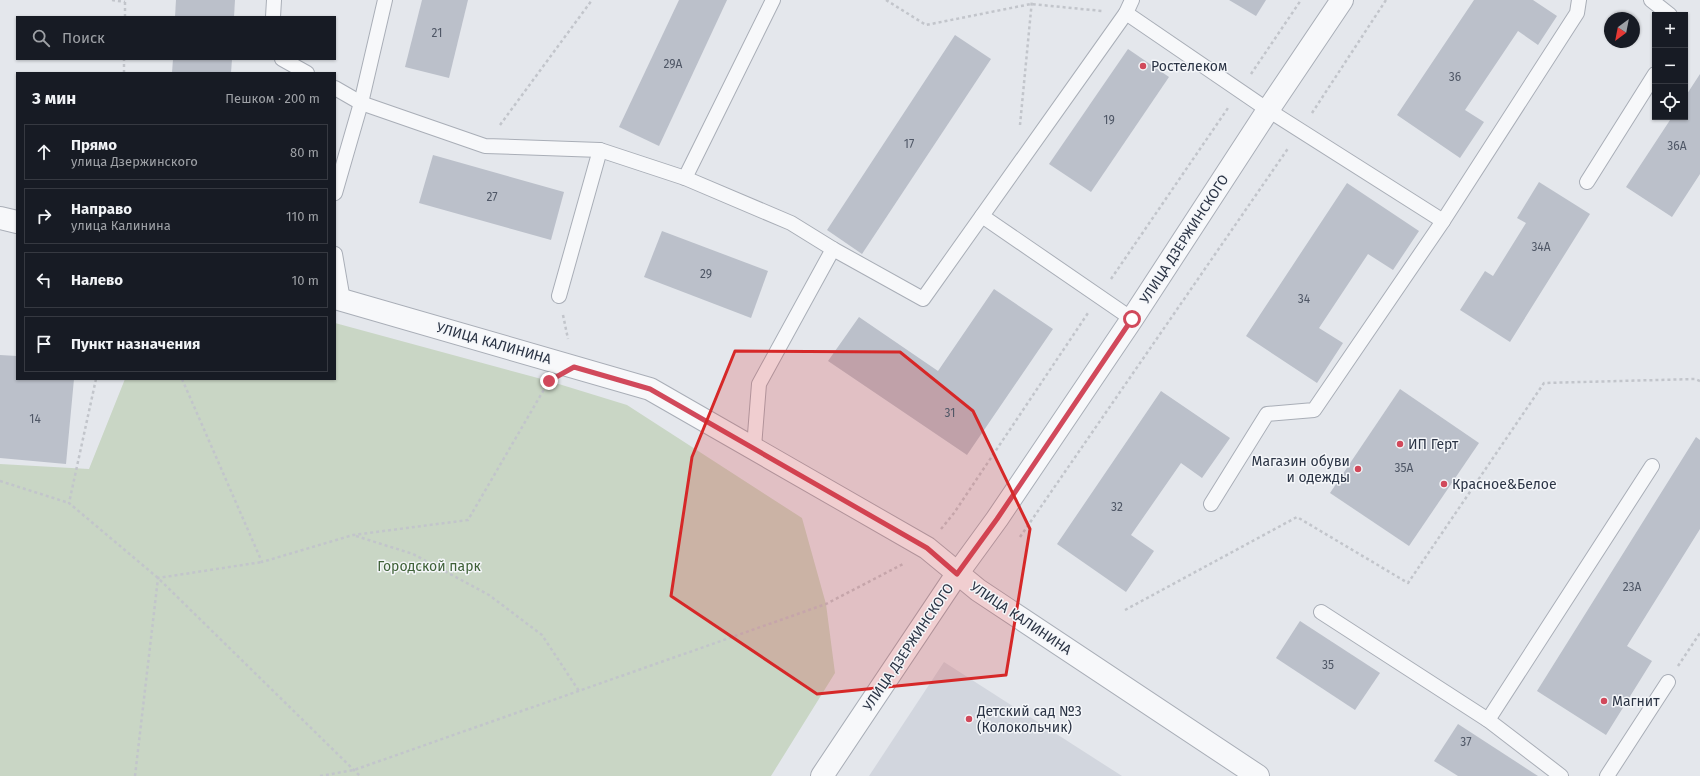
<!DOCTYPE html>
<html lang="ru">
<head>
<meta charset="utf-8">
<style>
  body { margin:0; font-family:"Fira Sans",sans-serif; background:#242831; color:#f1f3f6 }
  .controls { position:absolute; right:12px; top:12px; display:grid; overflow:hidden; border-radius:0px; box-shadow:0 1px 3px #0004 }
  .controls button { width:36px; height:36px; display:grid; place-items:center; padding:0; border:0; border-bottom:1px solid #363941; background:#171b24; color:#f1f3f6; font:20px sans-serif }
  .compass { position:absolute; left:1604px; top:12px; width:36px; height:36px; border-radius:50%; background:#171b24; box-shadow:0 1px 3px #0004; rotate:212deg }
  .stop { position:absolute; width:12px; height:12px; margin:-9px; border:3px solid #d1495b; border-radius:50%; background:#fff }
  .stop.end { background:#d1495b; border-color:#fff; box-shadow:0 1px 4px #0008 }
  .list { margin:0; padding:0; list-style:none }
  h2 { display:flex; justify-content:space-between; align-items:center; height:52px; margin:0; padding:0 16px; font-size:17px }
  h2 small { font-size:13px; font-weight:400; color:#9ea1a6 }
  .list li { display:grid; grid-template-columns:26px 1fr auto; gap:12px; align-items:center; box-sizing:border-box; height:56px; margin:0 8px 8px; padding:0 8px; border:1px solid #363941; border-radius:0px }
  .list b { display:block; font-size:15px; white-space:nowrap }
  .list p { margin:0; font-size:13px; white-space:nowrap; color:#9ea1a6 }
  .list em { font-size:13px; font-style:normal; color:#9ea1a6 }
  .icon { flex:none; width:22px; height:22px; fill:none; stroke:currentColor; stroke-width:2; stroke-linecap:round; stroke-linejoin:round }
  .map { position:relative; flex:none; width:1700px; height:776px; overflow:hidden }
  .search { position:absolute; background:#171b24; box-shadow:0 1px 3px #0004; left:16px; top:16px; width:320px; height:44px; display:flex; align-items:center; gap:10px; box-sizing:border-box; padding:0 14px; border-radius:0px; color:#9ea1a6; font-size:15px }
  .panel { position:absolute; background:#171b24; box-shadow:0 1px 3px #0004; left:16px; top:72px; width:320px; height:308px; border-radius:0px }
  .map>svg:first-child { display:block }
  .built { fill:#d2d6de }
  .green { fill:#c9d6c5 }
  .building { fill:#bbc0ca }
  .lines { fill:none; stroke-linecap:round; stroke-linejoin:round }
  .service-casing { stroke:#a9aeb7; stroke-width:16 }
  .minor-casing { stroke:#a9aeb7; stroke-width:24 }
  .tertiary-casing { stroke:#a9aeb7; stroke-width:24 }
  .path { stroke:#c2c5cb; stroke-width:2.5; stroke-dasharray:3 3; stroke-linecap:butt }
  .service { stroke:#f7f8fa; stroke-width:14 }
  .minor { stroke:#f7f8fa; stroke-width:22 }
  .tertiary { stroke:#f7f8fa; stroke-width:22 }
  .route { stroke:#d1495b; stroke-width:5 }
  .marked { fill:#d62828; fill-opacity:0.2; stroke:#d62828; stroke-width:3; stroke-linejoin:round }
  .poi-dot { fill:#d1495b; stroke:#f4f6f9; stroke-width:1.5 }
  .labels { text-anchor:middle; stroke-width:3; stroke-linejoin:round; paint-order:stroke }
  .number-label { font-size:12px; fill:#4f5766 }
  .poi-label { font-size:14px; fill:#2b3445; stroke:#f4f6f9; text-anchor:start }
  .street-label { font-size:14px; fill:#2b3445; stroke:#f4f6f9 }
  .park-label { font-size:14px; fill:#3f6138; stroke:#f4f6f9 }
</style>
</head>
<body>
<div class="map">
<svg width="1700" height="776" viewBox="0 0 1700 776">
  <rect width="100%" height="100%" fill="#e4e7ec"/>
  <polygon class="built" points="944,662 1122,776 869,776"/>
  <polygon class="green" points="335,323 549,381 627,405 802,518 826,604 835,673 771,776 0,776 0,464 89,469 125,379 335,379"/>
  <g class="building">
    <polygon points="176,0 235,0 234,17 175,17"/>
    <polygon points="422,0 468,0 449,78 405,67"/>
    <polygon points="679,0 727,0 659,146 619,127"/>
    <polygon points="1229,0 1266,0 1256,16"/>
    <polygon points="1474,0 1533,0 1557,16 1538,45 1518,31 1465,110 1484,122 1460,158 1397,115"/>
    <polygon points="955,35 991,59 862,254 827,230"/>
    <polygon points="1128,49 1169,77 1091,192 1049,164"/>
    <polygon points="173,59 232,59 231,73 172,73"/>
    <polygon points="1700,74 1700,174 1672,217 1626,187 1672,117 1685,117 1685,97"/>
    <polygon points="433,155 564,192 551,240 419,203"/>
    <polygon points="1539,182 1590,214 1510,342 1460,310 1485,271 1493,276 1526,223 1517,218"/>
    <polygon points="1347,183 1419,231 1393,270 1368,254 1319,328 1343,343 1317,383 1246,336"/>
    <polygon points="662,231 768,271 751,318 644,277"/>
    <polygon points="994,289 1053,329 967,455 828,361 859,317 938,371"/>
    <polygon points="0,355 17,356 17,379 74,379 66,464 0,458"/>
    <polygon points="1400,389 1479,443 1409,546 1330,493"/>
    <polygon points="1161,391 1230,438 1202,478 1181,463 1131,535 1154,551 1126,592 1057,544"/>
    <polygon points="1696,437 1700,440 1700,529 1627,646 1652,661 1606,735 1537,691"/>
    <polygon points="1300,621 1380,673 1355,710 1276,658"/>
    <polygon points="1458,724 1538,776 1458,776 1434,761"/>
  </g>
  <g class="lines">
    <g class="service-casing">
      <g id="service">
        <polyline points="1651,0 1670,15"/>
        <polyline points="1126,13 1268,110 1443,221"/>
        <polyline points="273,17 274,0"/>
        <polyline points="282,59 307,73"/>
        <polyline points="335,88 361,103 485,146 600,150 685,178 791,223 833,249"/>
        <polyline points="685,178 773,0"/>
        <polyline points="1587,182 1655,74"/>
        <polyline points="335,193 361,103 385,0"/>
        <polyline points="982,216 1132,319"/>
        <polyline points="335,254 343,300"/>
        <polyline points="559,296 600,150"/>
        <polyline points="754,447 759,384 833,249 923,299 1126,13 1132,0"/>
        <polyline points="1211,504 1267,414 1314,410 1443,221 1577,13 1579,0"/>
        <polyline points="1321,612 1488,720 1561,776"/>
        <polyline points="1488,720 1652,466"/>
        <polyline points="1607,776 1668,682"/>
      </g>
    </g>
    <g class="minor-casing">
      <polyline id="minor" points="822,776 957,574 997,519 1132,319 1268,110 1342,0"/>
    </g>
    <g class="tertiary-casing">
      <g id="tertiary">
        <polyline points="0,218 17,222"/>
        <polyline points="335,298 650,389 927,548 978,590 1258,776"/>
      </g>
    </g>
    <g class="path">
      <polyline points="112,0 125,2"/>
      <polyline points="886,0 926,25 1031,4 1102,11"/>
      <polyline points="125,17 125,0"/>
      <polyline points="124,73 124,59"/>
      <polyline points="1251,74 1301,0"/>
      <polyline points="1312,113 1386,0"/>
      <polyline points="500,125 592,0"/>
      <polyline points="1020,125 1032,0"/>
      <polyline points="1111,279 1228,108"/>
      <polyline points="563,315 568,339"/>
      <polyline points="96,379 69,503 158,578 360,776"/>
      <polyline points="182,379 262,562 353,535 468,520 546,386"/>
      <polyline points="0,481 69,503"/>
      <polyline points="941,529 954,513 1088,313"/>
      <polyline points="356,536 413,554 489,595 542,635 579,691"/>
      <polyline points="1020,537 1289,147"/>
      <polyline points="1125,610 1297,517 1408,583 1544,383 1695,379 1700,381"/>
      <polyline points="1678,666 1700,633"/>
      <polyline points="135,776 158,578 262,562"/>
      <polyline points="320,776 354,770 826,604 903,564"/>
    </g>
    <use href="#service" class="service"/>
    <use href="#minor" class="minor"/>
    <use href="#tertiary" class="tertiary"/>
  </g>
  <g class="lines">
    <polyline class="route" points="549,381 574,367 650,389 927,548 957,574 997,519 1132,319"/>
  </g>
  <path class="marked" d="M735,351L900,352L973,411L1030,529L1006,675L817,694L671,596L692,457Z"/>
  <g class="poi-dot">
    <circle cx="1143" cy="66" r="4"/>
    <circle cx="1400" cy="444" r="4"/>
    <circle cx="1358" cy="469" r="4"/>
    <circle cx="1444" cy="484" r="4"/>
    <circle cx="1604" cy="701" r="4"/>
    <circle cx="969" cy="719" r="4"/>
  </g>
  <g class="labels">
    <g class="number-label">
      <text x="437" y="37">21</text>
      <text x="673" y="68">29А</text>
      <text x="1455" y="81">36</text>
      <text x="1109" y="124">19</text>
      <text x="909" y="148">17</text>
      <text x="1677" y="150">36А</text>
      <text x="492" y="201">27</text>
      <text x="1541" y="251">34А</text>
      <text x="706" y="278">29</text>
      <text x="1304" y="303">34</text>
      <text x="950" y="417">31</text>
      <text x="35" y="423">14</text>
      <text x="1404" y="472">35А</text>
      <text x="1117" y="511">32</text>
      <text x="1632" y="591">23А</text>
      <text x="1328" y="669">35</text>
      <text x="1466" y="746">37</text>
    </g>
    <g class="poi-label">
      <text x="1151" y="71">Ростелеком</text>
      <text x="1408" y="449">ИП Герт</text>
      <text x="1350" y="466" text-anchor="end">Магазин обуви<tspan x="1350" dy="16">и одежды</tspan></text>
      <text x="1452" y="489">Красное&amp;Белое</text>
      <text x="1612" y="706">Магнит</text>
      <text x="977" y="716">Детский сад №3<tspan x="977" dy="16">(Колокольчик)</tspan></text>
    </g>
    <g class="street-label">
      <text transform="translate(1184 239) rotate(-57)" y="5">УЛИЦА ДЗЕРЖИНСКОГО</text>
      <text transform="translate(494 343) rotate(16)" y="5">УЛИЦА КАЛИНИНА</text>
      <text transform="translate(1021 618) rotate(34)" y="5">УЛИЦА КАЛИНИНА</text>
      <text transform="translate(908 647) rotate(-56)" y="5">УЛИЦА ДЗЕРЖИНСКОГО</text>
    </g>
    <g class="park-label">
      <text x="429" y="571">Городской парк</text>
    </g>
  </g>
</svg>
<div class="controls">
<button>+</button>
<button>−</button>
<button><svg class="icon" aria-label="locate" viewBox="0 0 24 24"><circle cx="12" cy="12" r="6"/><path d="M12 2v4M12 18v4M2 12h4M18 12h4"/></svg></button>
</div>
<svg class="compass" viewBox="-18 -18 36 36"><path d="M0-13l5 13h-10z" fill="#e53935"/><path d="M0 13l5-13h-10z" fill="#9ea1a6"/></svg>
<div class="stop" style="left:1132px;top:319px"></div>
<div class="stop end" style="left:549px;top:381px"></div>
<div class="search"><svg class="icon" aria-label="search" viewBox="0 0 24 24"><circle cx="10" cy="10" r="6"/><path d="M15 15l6 6"/></svg>Поиск</div>
<section class="panel">
<h2>3 мин<small>Пешком · 200 m</small></h2>
<ul class="list">
<li><svg class="icon" aria-label="ahead" viewBox="0 0 24 24"><path d="M12 20V5M6 11l6-6 6 6"/></svg><div><b>Прямо</b><p>улица Дзержинского</p></div><em>80 m</em></li>
<li><svg class="icon" aria-label="right" viewBox="0 0 24 24"><path d="M7 20v-9h11M14 6l5 5-5 5"/></svg><div><b>Направо</b><p>улица Калинина</p></div><em>110 m</em></li>
<li><svg class="icon" aria-label="left" viewBox="0 0 24 24"><path d="M17 20v-9H6M10 6l-5 5 5 5"/></svg><div><b>Налево</b></div><em>10 m</em></li>
<li><svg class="icon" aria-label="arrive" viewBox="0 0 24 24"><path d="M6 21V4h12l-3 4 3 4H6"/></svg><div><b>Пункт назначения</b></div></li>
</ul>
</section>
</div>
</body>
</html>
